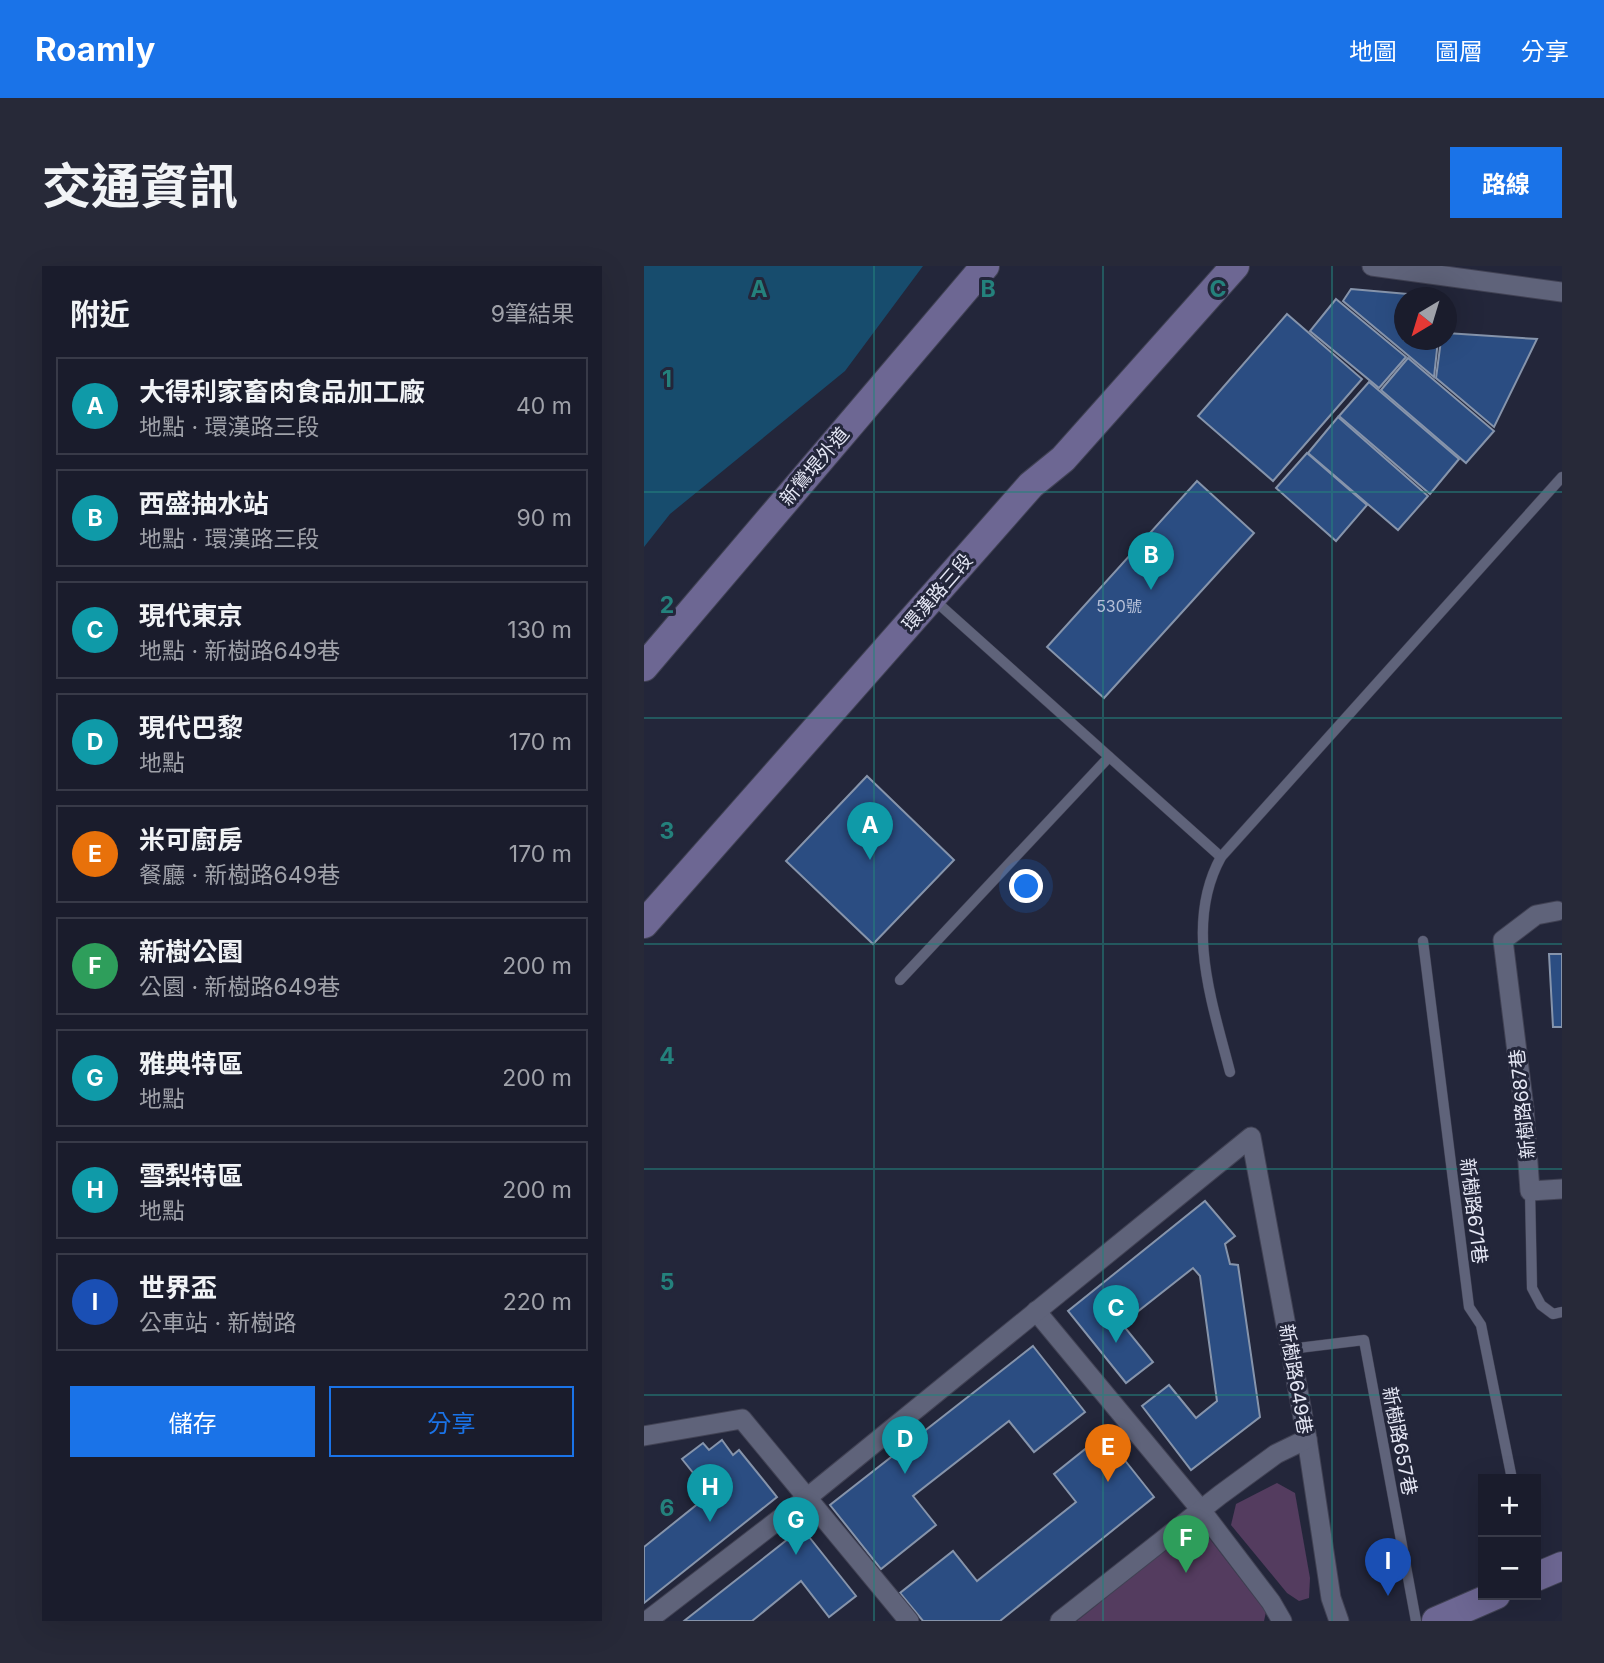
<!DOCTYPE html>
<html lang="zh-TW">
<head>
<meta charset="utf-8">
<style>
  body { margin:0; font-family:Inter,"Noto Sans TC",sans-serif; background:#272938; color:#f1f3f6 }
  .controls { position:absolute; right:21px; bottom:21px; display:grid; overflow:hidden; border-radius:0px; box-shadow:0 7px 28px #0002 }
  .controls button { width:63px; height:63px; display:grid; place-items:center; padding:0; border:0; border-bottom:2px solid #383a48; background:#1a1c2c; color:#f1f3f6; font:35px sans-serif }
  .compass { position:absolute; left:750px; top:21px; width:63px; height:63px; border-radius:50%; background:#1a1c2c; box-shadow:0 7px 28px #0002; rotate:218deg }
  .you { position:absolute; left:383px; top:621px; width:24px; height:24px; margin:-18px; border:5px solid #fff; border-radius:50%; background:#1a73e8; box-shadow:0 0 0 10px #1a73e833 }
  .badge { display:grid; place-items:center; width:46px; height:46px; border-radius:50%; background:#1a73e8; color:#fff; font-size:23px; font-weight:700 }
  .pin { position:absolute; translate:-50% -58px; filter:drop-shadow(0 2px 4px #0008) }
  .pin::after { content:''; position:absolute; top:37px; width:24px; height:21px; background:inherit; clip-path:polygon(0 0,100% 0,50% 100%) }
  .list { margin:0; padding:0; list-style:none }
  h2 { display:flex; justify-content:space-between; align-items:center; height:91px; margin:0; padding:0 28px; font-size:30px }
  h2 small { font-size:23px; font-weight:400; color:#9fa1a9 }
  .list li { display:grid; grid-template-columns:46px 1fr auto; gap:21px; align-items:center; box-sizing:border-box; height:98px; margin:0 14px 14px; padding:0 14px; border:2px solid #383a48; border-radius:0px }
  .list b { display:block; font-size:26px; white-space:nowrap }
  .list p { margin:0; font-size:23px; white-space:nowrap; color:#9fa1a9 }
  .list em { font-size:23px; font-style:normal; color:#9fa1a9 }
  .actions { display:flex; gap:14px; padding:21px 28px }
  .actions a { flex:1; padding:16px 0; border:2px solid #1a73e8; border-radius:0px; text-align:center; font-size:24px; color:#1a73e8 }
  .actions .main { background:#1a73e8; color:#fff }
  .map { position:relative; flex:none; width:918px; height:1355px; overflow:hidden; border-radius:0px }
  header { display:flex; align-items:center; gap:42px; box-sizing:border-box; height:98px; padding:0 35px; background:#1a73e8; color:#fff }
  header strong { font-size:33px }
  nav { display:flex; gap:38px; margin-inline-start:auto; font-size:24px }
  .intro { display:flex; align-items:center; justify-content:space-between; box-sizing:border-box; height:168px; padding:0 42px }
  h1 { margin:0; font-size:49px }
  .button { padding:18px 32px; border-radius:0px; background:#1a73e8; color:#fff; font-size:24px; font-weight:700 }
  main { display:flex; gap:42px; padding:0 42px }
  aside { flex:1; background:#1a1c2c; border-radius:0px; box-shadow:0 7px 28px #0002 }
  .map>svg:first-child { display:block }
  .green { fill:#543c5f }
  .water { fill:#174c6d }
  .building { fill:#2b4d82; stroke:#8694ab; stroke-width:2 }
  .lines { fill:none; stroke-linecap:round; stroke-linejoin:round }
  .lane-casing { stroke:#414254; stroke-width:11 }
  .street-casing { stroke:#414254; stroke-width:21 }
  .secondary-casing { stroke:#414254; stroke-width:30 }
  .lane { stroke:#5f637a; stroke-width:10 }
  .street { stroke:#5f637a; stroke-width:19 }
  .secondary { stroke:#6d6793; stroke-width:28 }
  .grid { fill:none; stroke:#24817c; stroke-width:2; stroke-opacity:0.55 }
  .labels { text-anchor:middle; stroke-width:6; stroke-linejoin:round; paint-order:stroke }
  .number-label { font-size:16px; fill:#b6c0d8 }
  .street-label { font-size:19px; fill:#e5e7f5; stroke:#23263a }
  .grid-label { font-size:23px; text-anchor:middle; font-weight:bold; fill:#24817c; stroke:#23263a; stroke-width:6; stroke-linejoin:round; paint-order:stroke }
</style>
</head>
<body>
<header>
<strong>Roamly</strong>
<nav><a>地圖</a><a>圖層</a><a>分享</a></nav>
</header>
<div class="intro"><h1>交通資訊</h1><a class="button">路線</a></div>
<main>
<aside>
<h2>附近<small>9筆結果</small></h2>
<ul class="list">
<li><span class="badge" style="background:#0f9aa8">A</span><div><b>大得利家畜肉食品加工廠</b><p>地點 · 環漢路三段</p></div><em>40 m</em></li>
<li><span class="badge" style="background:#0f9aa8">B</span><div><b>西盛抽水站</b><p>地點 · 環漢路三段</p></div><em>90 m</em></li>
<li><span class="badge" style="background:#0f9aa8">C</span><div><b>現代東京</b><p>地點 · 新樹路649巷</p></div><em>130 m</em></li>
<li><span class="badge" style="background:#0f9aa8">D</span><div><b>現代巴黎</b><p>地點</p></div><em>170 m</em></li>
<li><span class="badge" style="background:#e8710a">E</span><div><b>米可廚房</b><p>餐廳 · 新樹路649巷</p></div><em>170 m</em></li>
<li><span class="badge" style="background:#2e9e5b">F</span><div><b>新樹公園</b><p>公園 · 新樹路649巷</p></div><em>200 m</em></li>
<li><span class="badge" style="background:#0f9aa8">G</span><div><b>雅典特區</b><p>地點</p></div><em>200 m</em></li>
<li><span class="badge" style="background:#0f9aa8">H</span><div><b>雪梨特區</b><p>地點</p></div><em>200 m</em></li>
<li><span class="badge" style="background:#1a4fb4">I</span><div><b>世界盃</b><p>公車站 · 新樹路</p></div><em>220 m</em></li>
</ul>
<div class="actions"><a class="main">儲存</a><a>分享</a></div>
</aside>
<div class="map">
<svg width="918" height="1355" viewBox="0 0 918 1355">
  <rect width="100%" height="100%" fill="#23263a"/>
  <g class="green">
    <polygon points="633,1217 651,1227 666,1312 665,1332 655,1335 643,1327 587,1259 592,1238"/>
    <polygon points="542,1267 562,1268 622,1346 620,1355 433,1355"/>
  </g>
  <polygon class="water" points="0,0 279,0 201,105 26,248 0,281"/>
  <g class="building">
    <polygon points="707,23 798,31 760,32 760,74 794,74 790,111 699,35"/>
    <polygon points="692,33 762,91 735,122 666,65"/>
    <polygon points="643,48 718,113 629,215 554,150"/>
    <polygon points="802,67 893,73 850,161 792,112 797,74 802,74"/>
    <polygon points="764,92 850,165 822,197 737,124"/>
    <polygon points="725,116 815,193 786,228 695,150"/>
    <polygon points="694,151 784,230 754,264 664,187"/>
    <polygon points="663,187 723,239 692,275 632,222"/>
    <polygon points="553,215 610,267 460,432 403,381"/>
    <polygon points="223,510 310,594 229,678 142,595"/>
    <polygon points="905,688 918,688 918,761 909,761"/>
    <polygon points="561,935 591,970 581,978 586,998 594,999 616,1151 547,1204 498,1140 525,1119 552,1152 573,1135 556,1010 549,1002 478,1058 509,1096 482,1117 424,1045"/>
    <polygon points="389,1080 441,1146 390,1186 365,1155 269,1230 292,1259 237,1303 186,1239"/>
    <polygon points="460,1168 510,1231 356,1355 279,1355 256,1327 309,1285 333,1315 432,1236 410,1208"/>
    <polygon points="78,1174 89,1189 95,1184 133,1231 0,1337 0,1281 66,1228 38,1193 59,1177 65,1184"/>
    <polygon points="158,1262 212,1330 185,1351 157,1315 108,1355 40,1355"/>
  </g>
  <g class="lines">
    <g class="lane-casing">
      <g id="lane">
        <polyline points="288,332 577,591"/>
        <polyline points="779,675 825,1041 837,1059 868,1213"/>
        <polyline points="256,714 465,491"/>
        <path d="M586,806C568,736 540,658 577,591L918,211"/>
        <polyline points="886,925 888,1022 897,1039 909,1048 918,1046"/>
        <polyline points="646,1083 720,1074 772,1355"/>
      </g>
    </g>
    <g class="street-casing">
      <g id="street">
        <polyline points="728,0 918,26"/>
        <polyline points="913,645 892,649 859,674 880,842 886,925 918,923"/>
        <polyline points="392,1045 557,1244 627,1336 638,1355"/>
        <polyline points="0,1170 98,1153 265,1355"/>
        <polyline points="3,1355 164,1231 607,871 663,1173 687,1332 695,1355"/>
        <polyline points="416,1355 576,1229 632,1188 663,1173"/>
      </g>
    </g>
    <g class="secondary-casing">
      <g id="secondary">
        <polyline points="0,401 341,0"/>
        <polyline points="0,658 387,219 419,193 591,0"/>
        <polyline points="892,1311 918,1300"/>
        <polyline points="792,1355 852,1329"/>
      </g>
    </g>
    <use href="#lane" class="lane"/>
    <use href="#street" class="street"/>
    <use href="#secondary" class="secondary"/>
  </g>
  <path class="grid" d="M230,0V1355M459,0V1355M688,0V1355M0,226H918M0,452H918M0,678H918M0,903H918M0,1129H918"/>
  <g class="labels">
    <g class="number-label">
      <text x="475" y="346">530號</text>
    </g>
    <g class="street-label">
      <text transform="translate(170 200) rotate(-50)" y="7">新鶯堤外道</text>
      <text transform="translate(293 326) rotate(-49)" y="7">環漢路三段</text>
      <text transform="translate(878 838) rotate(-96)" y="7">新樹路687巷</text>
      <text transform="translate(830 945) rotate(83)" y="7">新樹路671巷</text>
      <text transform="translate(652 1113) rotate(80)" y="7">新樹路649巷</text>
      <text transform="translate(756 1175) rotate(79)" y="7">新樹路657巷</text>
    </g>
  </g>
  <g class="grid-label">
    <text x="115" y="31">A</text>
    <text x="344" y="31">B</text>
    <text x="574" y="31">C</text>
    <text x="23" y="121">1</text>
    <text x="23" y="347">2</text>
    <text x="23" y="573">3</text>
    <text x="23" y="798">4</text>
    <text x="23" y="1024">5</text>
    <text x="23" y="1250">6</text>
  </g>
</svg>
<div class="controls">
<button>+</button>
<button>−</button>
</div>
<svg class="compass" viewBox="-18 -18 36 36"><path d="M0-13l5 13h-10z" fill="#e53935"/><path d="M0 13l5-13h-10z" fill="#9fa1a9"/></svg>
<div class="you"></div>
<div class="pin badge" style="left:226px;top:594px;background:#0f9aa8">A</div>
<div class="pin badge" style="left:507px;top:324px;background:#0f9aa8">B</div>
<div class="pin badge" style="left:472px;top:1077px;background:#0f9aa8">C</div>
<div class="pin badge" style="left:261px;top:1208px;background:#0f9aa8">D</div>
<div class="pin badge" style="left:464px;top:1216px;background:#e8710a">E</div>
<div class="pin badge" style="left:542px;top:1307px;background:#2e9e5b">F</div>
<div class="pin badge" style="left:152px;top:1289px;background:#0f9aa8">G</div>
<div class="pin badge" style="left:66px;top:1256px;background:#0f9aa8">H</div>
<div class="pin badge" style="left:744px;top:1330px;background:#1a4fb4">I</div>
</div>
</main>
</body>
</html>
